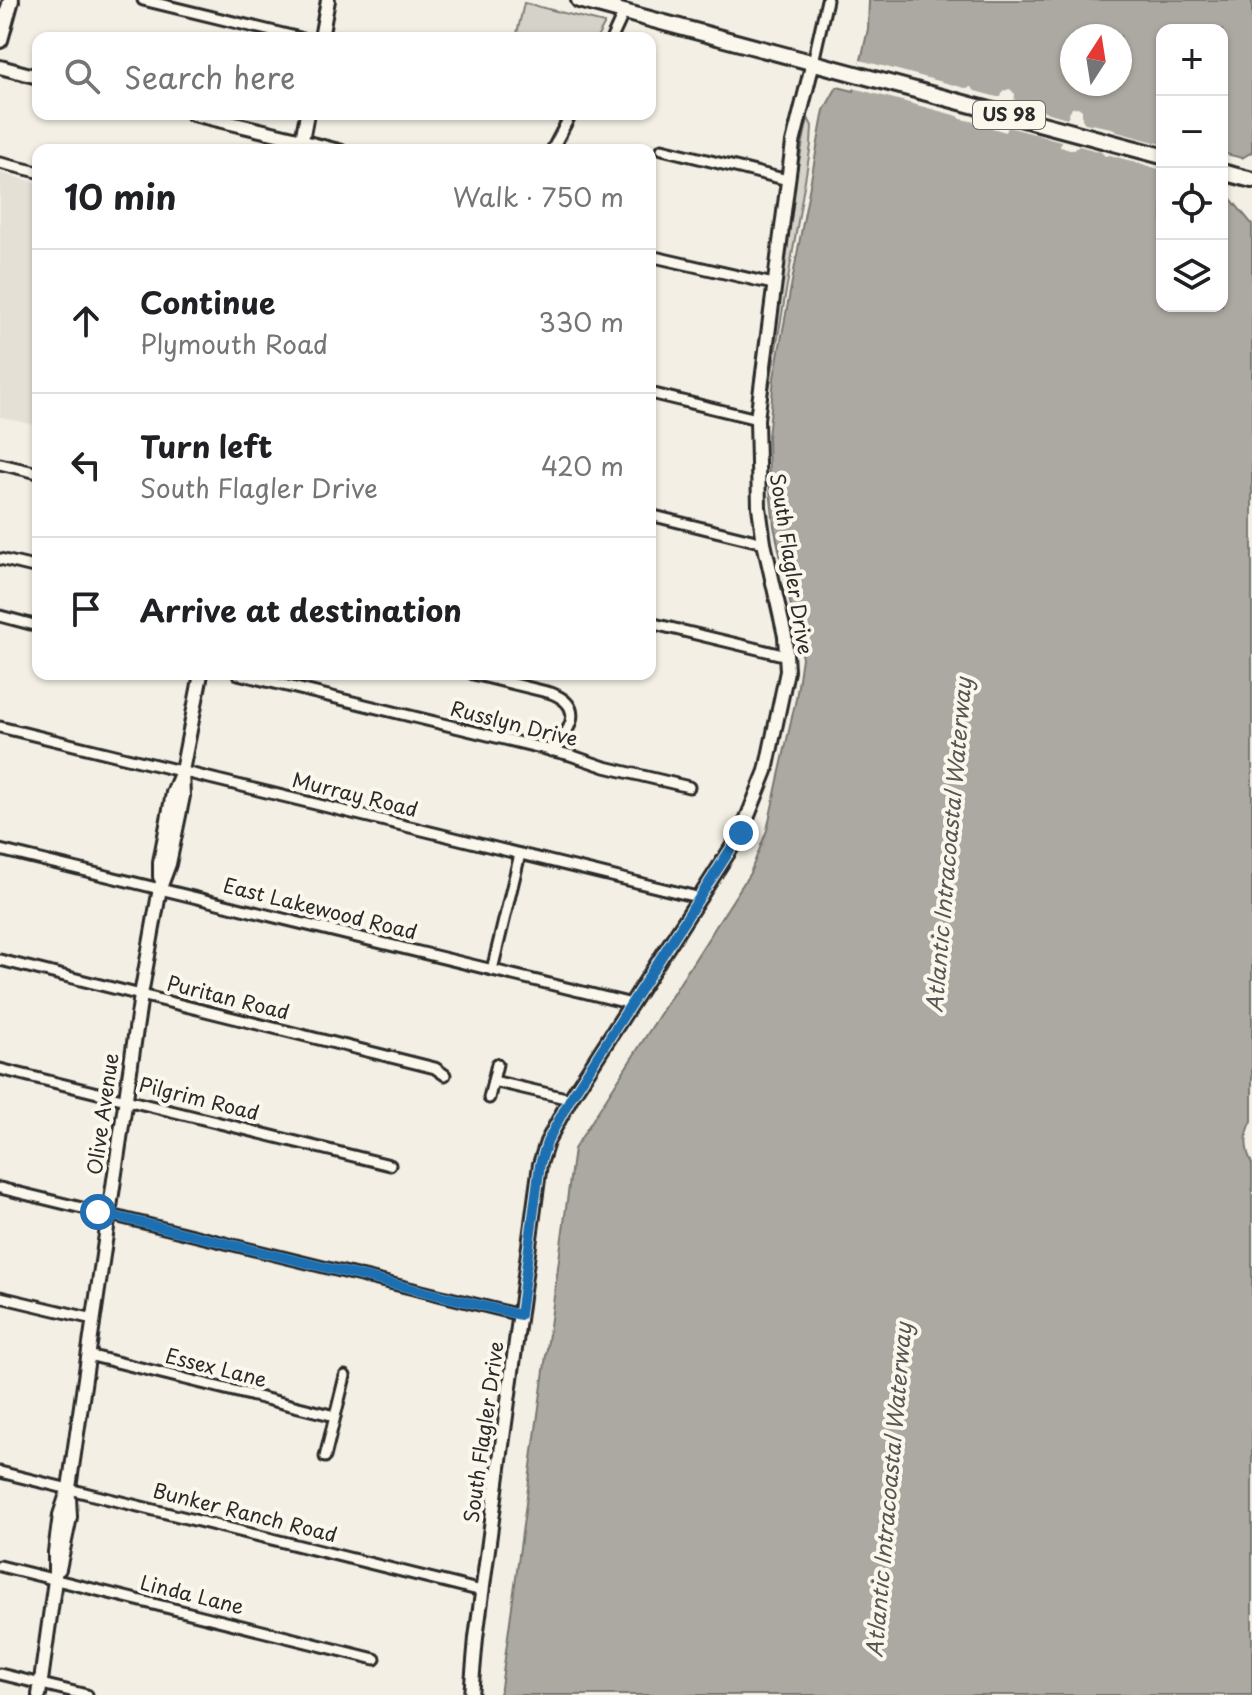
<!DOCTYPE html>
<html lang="en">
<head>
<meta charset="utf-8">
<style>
  body { margin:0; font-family:"Playpen Sans",sans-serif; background:#f6f6f6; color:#202124 }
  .controls { position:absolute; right:24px; top:24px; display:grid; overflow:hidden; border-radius:16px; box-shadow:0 2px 6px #0004 }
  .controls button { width:72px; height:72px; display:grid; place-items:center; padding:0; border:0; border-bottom:2px solid #e0e0e0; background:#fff; color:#202124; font:40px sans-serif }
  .compass { position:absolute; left:1060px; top:24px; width:72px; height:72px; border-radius:50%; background:#fff; box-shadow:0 2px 6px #0004; rotate:12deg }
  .stop { position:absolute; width:24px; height:24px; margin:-18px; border:6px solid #1f6fb2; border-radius:50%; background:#fff }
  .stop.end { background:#1f6fb2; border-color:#fff; box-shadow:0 2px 8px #0008 }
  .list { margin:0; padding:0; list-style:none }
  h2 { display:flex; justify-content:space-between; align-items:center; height:104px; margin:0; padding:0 32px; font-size:34px }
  h2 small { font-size:26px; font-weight:400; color:#757577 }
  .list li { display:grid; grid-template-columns:52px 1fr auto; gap:24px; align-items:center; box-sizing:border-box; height:144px; padding:0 32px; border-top:2px solid #e0e0e0 }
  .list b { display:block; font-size:30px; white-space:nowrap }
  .list p { margin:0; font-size:26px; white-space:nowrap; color:#757577 }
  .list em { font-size:26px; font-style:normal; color:#757577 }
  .icon { flex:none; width:44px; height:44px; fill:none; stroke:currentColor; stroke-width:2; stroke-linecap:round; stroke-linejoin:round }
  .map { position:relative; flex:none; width:1252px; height:1695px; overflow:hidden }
  .search { position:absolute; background:#fff; box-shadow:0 2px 6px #0004; left:32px; top:32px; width:624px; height:88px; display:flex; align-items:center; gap:20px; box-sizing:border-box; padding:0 28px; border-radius:16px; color:#757577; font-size:30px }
  .panel { position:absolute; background:#fff; box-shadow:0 2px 6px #0004; left:32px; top:144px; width:624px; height:536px; border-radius:16px }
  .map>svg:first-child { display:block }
  .built { fill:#e4e0d6 }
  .green { fill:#d5d2c9; stroke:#807e7a; stroke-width:2 }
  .water { fill:#aca9a2; stroke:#787772; stroke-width:2; fill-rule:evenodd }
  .pier { fill:#f3efe4 }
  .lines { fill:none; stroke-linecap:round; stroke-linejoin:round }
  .minor-casing { stroke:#2b2b2b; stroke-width:15 }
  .tertiary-casing { stroke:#2b2b2b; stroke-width:18 }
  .primary-casing { stroke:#2b2b2b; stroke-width:20 }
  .minor { stroke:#fbf7ec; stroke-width:9 }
  .tertiary { stroke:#fbf7ec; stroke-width:12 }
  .primary { stroke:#fbf7ec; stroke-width:14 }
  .route { stroke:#1f6fb2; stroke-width:10 }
  .labels { text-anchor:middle; stroke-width:8; stroke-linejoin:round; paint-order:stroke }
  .shield { fill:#fbf7ec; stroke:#696865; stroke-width:2 }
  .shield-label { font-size:18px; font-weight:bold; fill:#2b2b2b }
  .street-label { font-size:20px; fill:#2b2b2b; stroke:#fbf7ec }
  .water-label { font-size:22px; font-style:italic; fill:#585755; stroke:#fbf7ec }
</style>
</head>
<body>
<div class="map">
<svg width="1252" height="1695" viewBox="0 0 1252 1695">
  <rect width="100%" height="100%" fill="#f3efe4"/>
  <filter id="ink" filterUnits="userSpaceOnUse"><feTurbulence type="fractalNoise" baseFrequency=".0125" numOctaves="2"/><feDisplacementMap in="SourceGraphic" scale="16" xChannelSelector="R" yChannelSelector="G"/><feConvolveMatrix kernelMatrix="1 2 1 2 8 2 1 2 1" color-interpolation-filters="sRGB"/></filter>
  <g filter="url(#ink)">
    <polygon class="built" points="0,173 38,183 38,426 0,417"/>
    <g class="green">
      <polygon points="524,3 604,23 604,25 597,38 516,38"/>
      <polygon points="808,118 812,126 811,145 766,408 763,407 794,186"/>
    </g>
    <path class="water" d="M869,0H1252V152L1242,158L1222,153V30H1162V306H1222V192L1227,194L1252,224V1121C1244,1136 1245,1149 1252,1164V1695H500L574,1149L750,873L767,830L796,699L802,658L774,526L769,481L768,437L774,378L824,110L837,87L854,91L868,29ZM1072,36H1120V84H1072Z"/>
    <polygon class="pier" points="860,60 965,88 971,87 975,91 997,97 1001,97 1003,91 1010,89 1015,94 1014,103 1067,118 1072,108 1078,107 1082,110 1082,119 1085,123 1112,128 1117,132 1162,144 1162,170 1110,155 1105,156 1101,152 1079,146 1074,150 1060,147 1061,141 1008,127 1006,132 992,128 989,125 961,119 958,116 853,88"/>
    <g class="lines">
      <g class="minor-casing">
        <g id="minor">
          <polyline points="143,0 300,38"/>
          <polyline points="612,38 624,12"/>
          <polyline points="813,62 827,0"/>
          <polyline points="302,140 341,150"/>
          <polyline points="662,149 788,180"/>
          <polyline points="552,150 571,114"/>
          <polyline points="0,163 38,172"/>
          <polyline points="650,256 773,284"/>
          <polyline points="650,393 757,419"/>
          <polyline points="0,464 38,473"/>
          <polyline points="650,515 764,543"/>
          <polyline points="0,559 38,568"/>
          <polyline points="0,616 38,626"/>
          <polyline points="650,623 787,656"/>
          <polyline points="238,674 570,755 605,767 689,787"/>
          <path d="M473,674L551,693C587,707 569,732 551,751"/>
          <polyline points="0,727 701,898"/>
          <polyline points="0,850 632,1004"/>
          <polyline points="0,960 435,1068 445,1075"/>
          <polyline points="492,970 520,854"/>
          <polyline points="0,1069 390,1165"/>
          <polyline points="493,1081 570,1099"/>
          <polyline points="489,1098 497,1064"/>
          <polyline points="0,1188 520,1315"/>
          <polyline points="0,1297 93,1319"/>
          <polyline points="88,1355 335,1416"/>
          <polyline points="325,1457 345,1376"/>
          <polyline points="0,1472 482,1591"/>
          <polyline points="0,1566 375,1659"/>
          <polyline points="0,1674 87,1695"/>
        </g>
      </g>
      <g class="tertiary-casing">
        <g id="tertiary">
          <polyline points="321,38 328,0"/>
          <polyline points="0,67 38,77"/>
          <polyline points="193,114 302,140"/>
          <polyline points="300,150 307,114"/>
          <polyline points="160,877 160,862 173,793 182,771 201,674"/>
          <polyline points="59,1569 70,1517 69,1497"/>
          <polyline points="39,1695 55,1580 55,1552 60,1515 69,1488 141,995 160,888 169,864 183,796 182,771"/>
          <polyline points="471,1695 476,1638 540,1164 547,1142 570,1099 741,833 766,771 787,671 785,636 764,543 759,507 757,419 793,143 813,62"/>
        </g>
      </g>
      <g class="primary-casing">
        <g id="primary">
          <polyline points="579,0 1162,156"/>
          <polyline points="0,40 11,0"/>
          <polyline points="1222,172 1252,180"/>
        </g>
      </g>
      <use href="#minor" class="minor"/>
      <use href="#tertiary" class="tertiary"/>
      <use href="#primary" class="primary"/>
    </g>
  </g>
  <g class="lines" filter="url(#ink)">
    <polyline class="route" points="98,1212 520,1315 540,1164 547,1142 570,1099 741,833"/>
  </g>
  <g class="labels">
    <rect class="shield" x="973" y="101" width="72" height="28" rx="6"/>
    <g class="shield-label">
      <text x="1009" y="121">US 98</text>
    </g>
    <g class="street-label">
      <text transform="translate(791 564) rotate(81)" y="7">South Flagler Drive</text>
      <text transform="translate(514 724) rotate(14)" y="7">Russlyn Drive</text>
      <text transform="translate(355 795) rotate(14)" y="7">Murray Road</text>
      <text transform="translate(320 909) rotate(14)" y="7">East Lakewood Road</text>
      <text transform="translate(228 998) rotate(14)" y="7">Puritan Road</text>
      <text transform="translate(199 1099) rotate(14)" y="7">Pilgrim Road</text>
      <text transform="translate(103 1114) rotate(-82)" y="7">Olive Avenue</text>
      <text transform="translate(216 1368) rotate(14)" y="7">Essex Lane</text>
      <text transform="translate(484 1432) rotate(-82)" y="7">South Flagler Drive</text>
      <text transform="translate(245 1513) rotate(14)" y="7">Bunker Ranch Road</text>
      <text transform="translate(192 1595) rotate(14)" y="7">Linda Lane</text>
    </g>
    <g class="water-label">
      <text transform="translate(949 845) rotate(-85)" y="8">Atlantic Intracoastal Waterway</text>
      <text transform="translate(889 1490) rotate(-85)" y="8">Atlantic Intracoastal Waterway</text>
    </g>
  </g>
</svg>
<div class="controls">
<button>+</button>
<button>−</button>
<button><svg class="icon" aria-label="locate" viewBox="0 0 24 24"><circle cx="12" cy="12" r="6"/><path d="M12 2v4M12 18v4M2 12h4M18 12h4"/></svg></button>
<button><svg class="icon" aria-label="layers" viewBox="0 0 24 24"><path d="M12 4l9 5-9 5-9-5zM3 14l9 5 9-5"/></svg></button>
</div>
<svg class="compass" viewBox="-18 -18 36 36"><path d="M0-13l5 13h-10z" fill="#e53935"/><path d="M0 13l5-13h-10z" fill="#757577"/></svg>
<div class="stop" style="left:98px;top:1212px"></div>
<div class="stop end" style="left:741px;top:833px"></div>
<div class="search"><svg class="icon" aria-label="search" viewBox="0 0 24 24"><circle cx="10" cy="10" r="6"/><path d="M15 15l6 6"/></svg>Search here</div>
<section class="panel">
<h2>10 min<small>Walk · 750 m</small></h2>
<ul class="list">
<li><svg class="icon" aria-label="ahead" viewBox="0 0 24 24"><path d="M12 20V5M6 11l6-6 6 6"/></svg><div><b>Continue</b><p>Plymouth Road</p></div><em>330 m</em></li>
<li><svg class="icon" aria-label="left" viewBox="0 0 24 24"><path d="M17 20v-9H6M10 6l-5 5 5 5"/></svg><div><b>Turn left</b><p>South Flagler Drive</p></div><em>420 m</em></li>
<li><svg class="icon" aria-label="arrive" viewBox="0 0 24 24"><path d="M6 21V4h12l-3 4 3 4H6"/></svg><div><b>Arrive at destination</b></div></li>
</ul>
</section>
</div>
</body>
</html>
